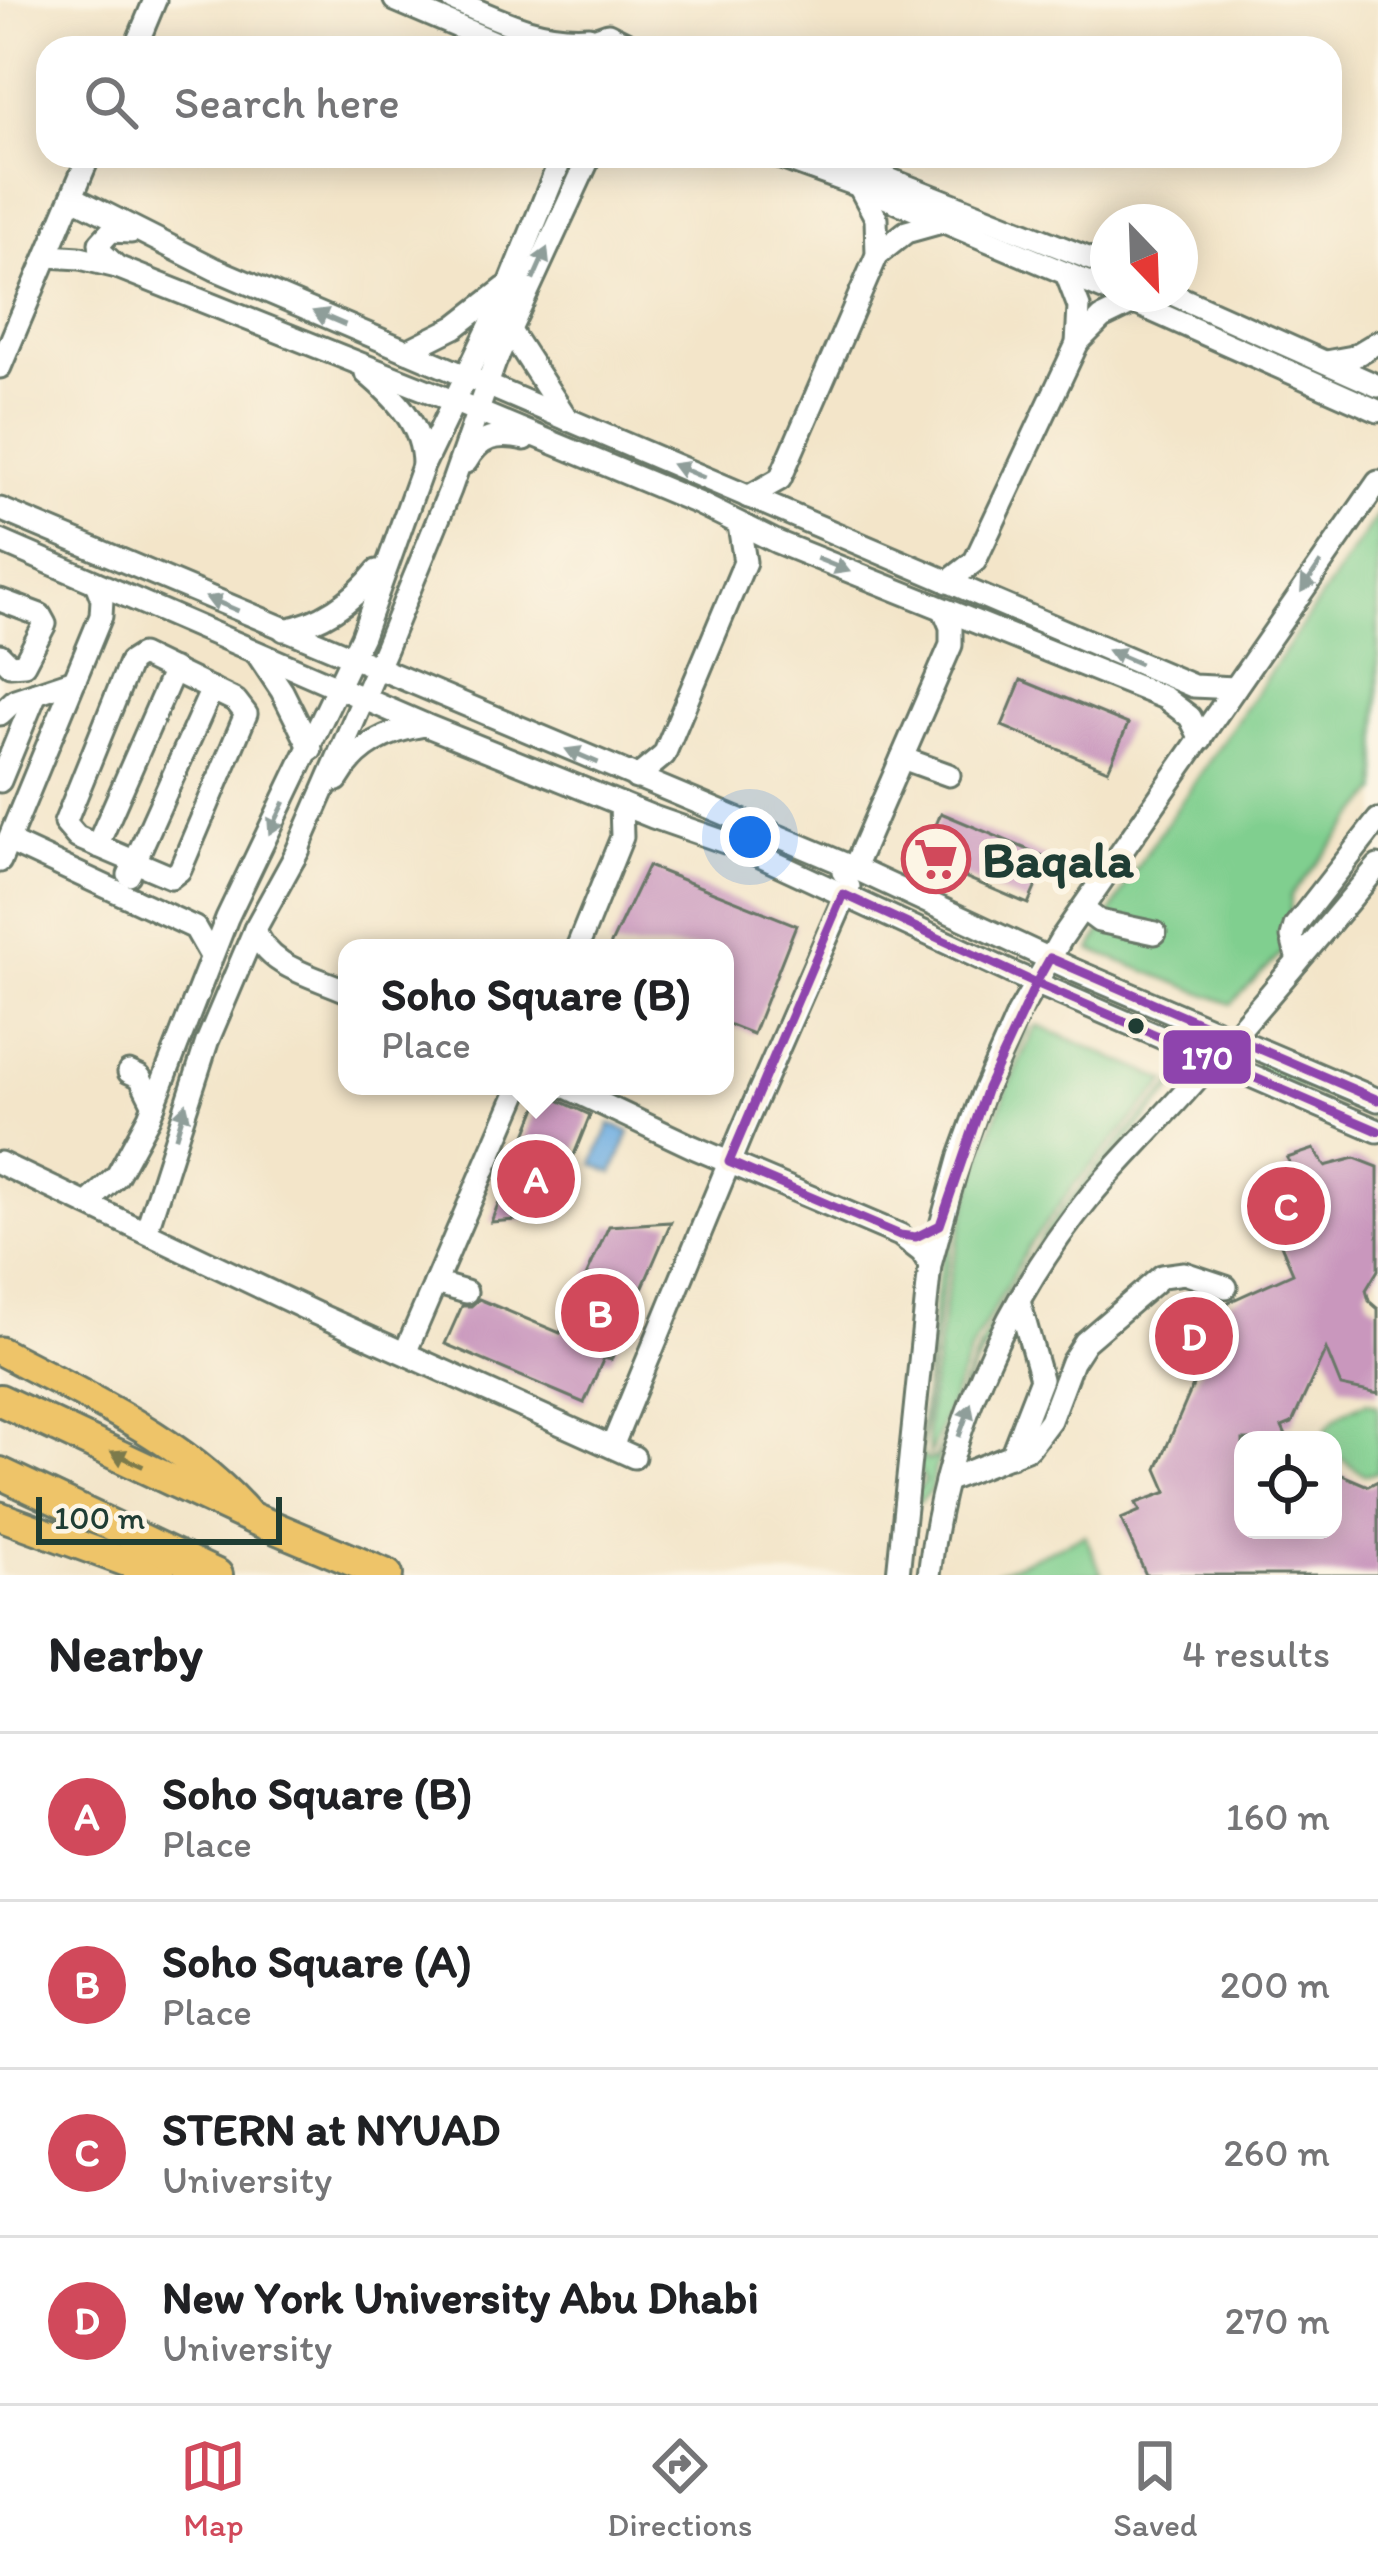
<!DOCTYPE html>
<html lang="en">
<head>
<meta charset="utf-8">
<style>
  body { margin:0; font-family:Itim,sans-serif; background:#f6f6f6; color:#202124 }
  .controls { position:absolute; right:36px; bottom:36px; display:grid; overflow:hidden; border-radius:24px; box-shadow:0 6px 30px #0003 }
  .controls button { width:108px; height:108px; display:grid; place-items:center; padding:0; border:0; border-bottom:3px solid #e0e0e0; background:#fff; color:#202124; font:60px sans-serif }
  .compass { position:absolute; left:1090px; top:204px; width:108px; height:108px; border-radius:50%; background:#fff; box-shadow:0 6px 30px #0003; rotate:157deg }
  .scale { position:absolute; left:36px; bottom:30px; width:246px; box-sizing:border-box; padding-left:12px; border:6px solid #1f3d34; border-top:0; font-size:33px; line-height:42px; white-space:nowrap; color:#1f3d34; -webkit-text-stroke:9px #fcf5e5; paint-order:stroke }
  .you { position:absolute; left:750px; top:837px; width:42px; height:42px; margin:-30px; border:9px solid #fff; border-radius:50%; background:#1a73e8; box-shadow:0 0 0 18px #1a73e833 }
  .badge { display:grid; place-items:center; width:78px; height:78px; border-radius:50%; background:#d1495b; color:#fff; font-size:39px; font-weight:700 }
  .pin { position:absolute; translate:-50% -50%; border:6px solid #fff; box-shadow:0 3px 12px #0006 }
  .popup { position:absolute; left:338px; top:939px; width:396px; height:156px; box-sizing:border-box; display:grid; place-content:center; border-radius:24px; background:#fff; filter:drop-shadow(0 3px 9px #0005); font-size:39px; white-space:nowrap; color:#757577 }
  .popup b { font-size:45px; color:#202124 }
  .popup::after { content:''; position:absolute; left:50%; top:100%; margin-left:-24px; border:24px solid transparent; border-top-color:#fff }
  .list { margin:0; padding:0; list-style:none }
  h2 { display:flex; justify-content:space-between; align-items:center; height:156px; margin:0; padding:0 48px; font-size:51px }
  h2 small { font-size:39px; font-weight:400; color:#757577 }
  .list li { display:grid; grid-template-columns:78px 1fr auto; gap:36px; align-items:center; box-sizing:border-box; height:168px; padding:0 48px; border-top:3px solid #e0e0e0 }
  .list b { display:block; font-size:45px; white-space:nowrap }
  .list p { margin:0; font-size:39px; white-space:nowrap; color:#757577 }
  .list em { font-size:39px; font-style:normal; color:#757577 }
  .icon { flex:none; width:66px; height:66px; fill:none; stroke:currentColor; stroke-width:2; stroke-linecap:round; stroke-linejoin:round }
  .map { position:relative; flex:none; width:1378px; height:1575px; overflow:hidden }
  .search { position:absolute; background:#fff; box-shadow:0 6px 30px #0003; left:36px; right:36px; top:36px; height:132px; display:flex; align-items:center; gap:30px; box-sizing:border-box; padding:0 42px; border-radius:36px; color:#757577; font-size:45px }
  .sheet { height:828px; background:#fff }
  nav { display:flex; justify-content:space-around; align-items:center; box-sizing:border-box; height:168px; border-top:3px solid #e0e0e0; background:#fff; font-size:33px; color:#757577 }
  nav a { display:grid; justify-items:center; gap:6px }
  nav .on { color:#d1495b }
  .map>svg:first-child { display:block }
  .green { fill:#80cf8f; stroke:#508662; stroke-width:3 }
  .water { fill:#6eade1; stroke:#46758a; stroke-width:3 }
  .building { fill:#c997bd }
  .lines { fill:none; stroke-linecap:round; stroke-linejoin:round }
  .minor-casing { stroke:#697868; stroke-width:27 }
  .major-casing { stroke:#697868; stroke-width:33 }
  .highway-casing { stroke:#697868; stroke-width:36 }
  .minor { stroke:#fff; stroke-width:21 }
  .major { stroke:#eec469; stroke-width:27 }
  .highway { stroke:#eec469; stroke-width:30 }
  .bus-1-casing { stroke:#fcf5e5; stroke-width:18 }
  .bus-1 { stroke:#8e44ad; stroke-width:9 }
  .oneway { fill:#8f9e9a }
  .oneway2 { fill:#7c7a4c }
  .bus-dot { fill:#1f3d34; stroke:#fcf5e5; stroke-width:4.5 }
  .labels { text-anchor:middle; stroke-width:12; stroke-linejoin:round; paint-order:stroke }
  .poi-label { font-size:51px; font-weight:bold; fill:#1f3d34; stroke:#fcf5e5; text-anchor:start }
  .line-badge { stroke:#fcf5e5; stroke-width:4.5 }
  .badge-label { font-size:33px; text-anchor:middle; font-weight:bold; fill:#fff }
</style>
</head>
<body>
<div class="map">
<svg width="1378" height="1575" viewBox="0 0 1378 1575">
  <rect width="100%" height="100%" fill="#fcf5e5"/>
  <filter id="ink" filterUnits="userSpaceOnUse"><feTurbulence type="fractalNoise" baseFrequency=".00833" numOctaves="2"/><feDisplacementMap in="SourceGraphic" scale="24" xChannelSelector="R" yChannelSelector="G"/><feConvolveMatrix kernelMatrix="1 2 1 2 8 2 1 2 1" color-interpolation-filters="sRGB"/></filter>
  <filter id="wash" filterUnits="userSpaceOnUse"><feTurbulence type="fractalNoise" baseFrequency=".004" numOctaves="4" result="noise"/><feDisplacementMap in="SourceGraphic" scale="48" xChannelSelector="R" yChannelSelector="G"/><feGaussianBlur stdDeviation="2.7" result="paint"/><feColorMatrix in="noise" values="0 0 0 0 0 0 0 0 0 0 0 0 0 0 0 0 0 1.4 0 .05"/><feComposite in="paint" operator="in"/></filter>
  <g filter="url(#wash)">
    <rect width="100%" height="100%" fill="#f3e5c9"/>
    <g class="green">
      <polygon points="1378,514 1378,791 1291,895 1289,946 1231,1004 1091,950 1130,877"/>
      <path d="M1025,1025L1029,1027C959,1166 935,1300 921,1453L927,1461L936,1458C964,1375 1002,1291 1056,1218C1093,1168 1137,1123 1179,1077L1182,1079L1075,1201L974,1367L934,1472L931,1490L914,1507V1494L925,1481L917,1466C924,1405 929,1342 938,1281C953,1191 987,1107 1025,1025Z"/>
      <path d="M1037,1025L1167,1081L1075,1184L1028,1247L972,1348L930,1455C923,1428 932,1391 936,1363C951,1244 982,1132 1037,1025Z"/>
      <polygon points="1259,1060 1378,1110 1378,1121 1251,1067"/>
      <path d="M1367,1402L1378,1406V1472L1365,1475L1333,1453V1440L1322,1438C1328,1418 1349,1409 1367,1402Z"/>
      <polygon points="1085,1535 1102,1575 993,1574 1006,1569"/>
    </g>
    <polygon class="water" points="610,1124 630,1132 613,1173 593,1164"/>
    <g id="blocks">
      <g class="building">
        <polygon points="1021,680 1128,724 1108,770 1002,726"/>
        <polygon points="941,813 1048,858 1028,904 922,859"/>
        <polygon points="648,866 796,925 753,1034 725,1023 725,948 609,948"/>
        <polygon points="545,1087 558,1100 590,1115 549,1217 491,1222"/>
        <polygon points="1314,1149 1325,1166 1355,1158 1378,1167 1378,1270 1366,1290 1369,1301 1378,1309 1378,1394 1341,1386 1326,1349 1292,1423 1282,1427 1288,1440 1243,1440 1243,1530 1333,1530 1333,1471 1368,1486 1378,1481 1378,1575 1146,1575 1121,1519 1140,1511 1136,1503 1167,1492 1157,1469 1229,1302 1293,1273 1255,1184 1289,1176 1285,1166 1290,1163 1287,1158"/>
        <polygon points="671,1222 611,1360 604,1358 584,1403 445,1344 462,1306 471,1306 479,1299 560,1333 609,1226"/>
      </g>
    </g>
  </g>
  <g filter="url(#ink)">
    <use href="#blocks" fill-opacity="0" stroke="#697868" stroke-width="3"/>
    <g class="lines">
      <g class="minor-casing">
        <g id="minor">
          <polyline points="395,0 508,48"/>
          <path d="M453,0C498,19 539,41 589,37"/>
          <polyline points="579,44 608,34 636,48"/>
          <polyline points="135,48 155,0"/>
          <polyline points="776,156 859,186 1108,291"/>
          <polyline points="831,156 1108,266"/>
          <polyline points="72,197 215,269 1193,686 1235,688"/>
          <polyline points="877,255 906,232 942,222"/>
          <polyline points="48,256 80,258 117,267 431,392 698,503 777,542 1165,698 1190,717 1201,739"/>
          <polyline points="117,267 101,252 100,243 111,231 131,232"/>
          <polyline points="1115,294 1378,411"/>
          <polyline points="1172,294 1378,386"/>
          <polyline points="510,331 567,419"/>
          <polyline points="1077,343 1102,318 1135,302"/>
          <polyline points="407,351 455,327 505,288"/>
          <polyline points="1326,362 1353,357 1378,342"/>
          <polyline points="0,367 89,156"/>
          <path d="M366,373C395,397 423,425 423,465"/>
          <path d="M466,462C480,436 498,433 525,439"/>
          <polyline points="748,497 780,479 877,255 876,218 859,186"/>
          <polyline points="0,509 854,868 1076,971 1378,1100"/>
          <polyline points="0,541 425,725 653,817 745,849 1010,972 1378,1131"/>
          <polyline points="948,582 975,561 1077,344 1079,307 1066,273"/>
          <polyline points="0,600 40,615 45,624 24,664 10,665 0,655"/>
          <path d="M284,630C322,623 353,601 377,571"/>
          <polygon points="141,655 236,701 246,714 180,870 171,877 77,837 65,823 130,662"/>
          <polyline points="258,655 282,691 311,749"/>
          <polyline points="0,714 15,700 75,680"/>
          <polyline points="902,758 949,775"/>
          <polyline points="636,778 664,755 745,562 739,525"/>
          <path d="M337,780C357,745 388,731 425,725"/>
          <polyline points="0,781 36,693"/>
          <polyline points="8,841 195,928 211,956"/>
          <polyline points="97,846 174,670"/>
          <polyline points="294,858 386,647 450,490 495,362 590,156"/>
          <polyline points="0,861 101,616 102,599 96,583"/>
          <polyline points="843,872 854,868 951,645 951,627 944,610"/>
          <polyline points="129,875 212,689"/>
          <polyline points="1083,909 1099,921 1155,933"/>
          <path d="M255,929C266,967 314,976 347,991"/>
          <polyline points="577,948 622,837 621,804"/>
          <polyline points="1298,961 1292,937 1295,926 1378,820"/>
          <polyline points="129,1072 140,1077 154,1105"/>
          <polyline points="564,1086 693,1147 900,1235 922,1252 930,1265"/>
          <polyline points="0,1163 315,1313 634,1457"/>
          <polyline points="87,1204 117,1176 149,1117 227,918 362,636 423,466 510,284 562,156"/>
          <polyline points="146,1232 207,1042 255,929 299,849"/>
          <polyline points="435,1283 466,1292"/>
          <polyline points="405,1353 520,1086"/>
          <polyline points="613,1444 743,1129 849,887"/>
          <polyline points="1011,1456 1041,1379 1019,1301"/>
          <polyline points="946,1481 1029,1448 1050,1420 1072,1362 1085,1342 1162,1276 1184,1273 1226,1287"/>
          <polyline points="898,1575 930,1265 960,1156 982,1096 1018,1014 1061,939 1378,482"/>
          <path d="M929,1575C945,1436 1002,1304 1091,1195C1124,1156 1161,1120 1195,1081C1257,1010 1318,938 1378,866"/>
        </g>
      </g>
      <g class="major-casing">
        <g id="major">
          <path d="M0,1351C87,1397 187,1441 252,1518"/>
          <polyline points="0,1516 161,1575"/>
        </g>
      </g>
      <g class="highway-casing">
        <g id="highway">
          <polyline points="0,1400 252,1518 387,1575"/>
          <polyline points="0,1473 217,1575"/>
        </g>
      </g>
      <use href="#minor" class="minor"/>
      <use href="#major" class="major"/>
      <use href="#highway" class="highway"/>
      <g class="bus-1-casing">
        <g id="bus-1">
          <polygon points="843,894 1036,983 987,1088 940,1225 916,1237 900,1235 729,1162"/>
          <polyline points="1036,983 1378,1131"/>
          <polyline points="1036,983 1050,958 1378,1100"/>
        </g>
      </g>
      <use href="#bus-1" class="bus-1"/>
    </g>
    <defs><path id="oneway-solid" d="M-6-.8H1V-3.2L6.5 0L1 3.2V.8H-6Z" transform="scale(3)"/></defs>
    <g class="oneway">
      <use href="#oneway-solid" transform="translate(540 264) rotate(-66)"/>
      <use href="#oneway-solid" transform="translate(329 318) rotate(-157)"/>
      <use href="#oneway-solid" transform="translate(688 471) rotate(-157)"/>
      <use href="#oneway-solid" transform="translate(833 565) rotate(22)"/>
      <use href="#oneway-solid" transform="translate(1311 577) rotate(124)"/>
      <use href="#oneway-solid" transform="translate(222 604) rotate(-157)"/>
      <use href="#oneway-solid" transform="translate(1124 657) rotate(-157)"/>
      <use href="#oneway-solid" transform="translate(582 756) rotate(-157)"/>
      <use href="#oneway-solid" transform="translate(277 818) rotate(116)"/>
      <use href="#oneway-solid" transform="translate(181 1120) rotate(-73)"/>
      <use href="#oneway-solid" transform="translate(965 1420) rotate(-70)"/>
    </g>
    <use class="oneway2" href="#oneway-solid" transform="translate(127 1459) rotate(-155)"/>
  </g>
  <defs>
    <g id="supermarket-ring" transform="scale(3.45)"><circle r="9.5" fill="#fcf5e5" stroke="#d1495b" stroke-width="1.5"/><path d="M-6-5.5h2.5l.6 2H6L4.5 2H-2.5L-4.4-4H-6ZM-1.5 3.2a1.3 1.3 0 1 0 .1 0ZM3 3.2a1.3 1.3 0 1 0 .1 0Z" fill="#d1495b"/></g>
  </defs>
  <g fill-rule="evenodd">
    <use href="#supermarket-ring" x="936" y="859"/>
  </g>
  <circle class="bus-dot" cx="1136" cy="1026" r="10"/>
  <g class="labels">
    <g class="poi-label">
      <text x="982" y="877">Baqala</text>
    </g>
  </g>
  <rect class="line-badge" x="1161" y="1028" width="92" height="58" rx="12" fill="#8e44ad"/>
  <g class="badge-label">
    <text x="1207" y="1069">170</text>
  </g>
</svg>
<div class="controls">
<button><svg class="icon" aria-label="locate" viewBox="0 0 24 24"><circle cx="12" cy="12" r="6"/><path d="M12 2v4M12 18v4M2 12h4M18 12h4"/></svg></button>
</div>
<svg class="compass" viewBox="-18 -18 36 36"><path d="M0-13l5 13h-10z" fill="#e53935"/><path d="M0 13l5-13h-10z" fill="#757577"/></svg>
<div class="scale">100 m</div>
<div class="you"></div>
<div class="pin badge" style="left:536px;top:1179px">A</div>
<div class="popup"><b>Soho Square (B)</b>Place</div>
<div class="pin badge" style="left:600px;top:1313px">B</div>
<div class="pin badge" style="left:1286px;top:1206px">C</div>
<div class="pin badge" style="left:1194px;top:1336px">D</div>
<div class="search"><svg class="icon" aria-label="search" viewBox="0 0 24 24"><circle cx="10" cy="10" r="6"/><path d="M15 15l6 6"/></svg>Search here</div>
</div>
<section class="sheet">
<h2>Nearby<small>4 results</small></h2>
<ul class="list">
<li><span class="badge">A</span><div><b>Soho Square (B)</b><p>Place</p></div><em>160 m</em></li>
<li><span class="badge">B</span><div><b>Soho Square (A)</b><p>Place</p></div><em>200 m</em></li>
<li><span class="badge">C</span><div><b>STERN at NYUAD</b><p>University</p></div><em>260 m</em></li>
<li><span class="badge">D</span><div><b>New York University Abu Dhabi</b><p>University</p></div><em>270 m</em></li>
</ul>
</section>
<nav>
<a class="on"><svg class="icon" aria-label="map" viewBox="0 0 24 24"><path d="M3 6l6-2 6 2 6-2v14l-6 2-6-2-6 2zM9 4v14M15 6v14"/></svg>Map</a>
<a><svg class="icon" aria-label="directions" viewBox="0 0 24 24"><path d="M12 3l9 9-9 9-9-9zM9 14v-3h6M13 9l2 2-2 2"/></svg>Directions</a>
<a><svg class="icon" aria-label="saved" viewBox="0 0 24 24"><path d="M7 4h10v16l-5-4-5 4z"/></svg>Saved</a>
</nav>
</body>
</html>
